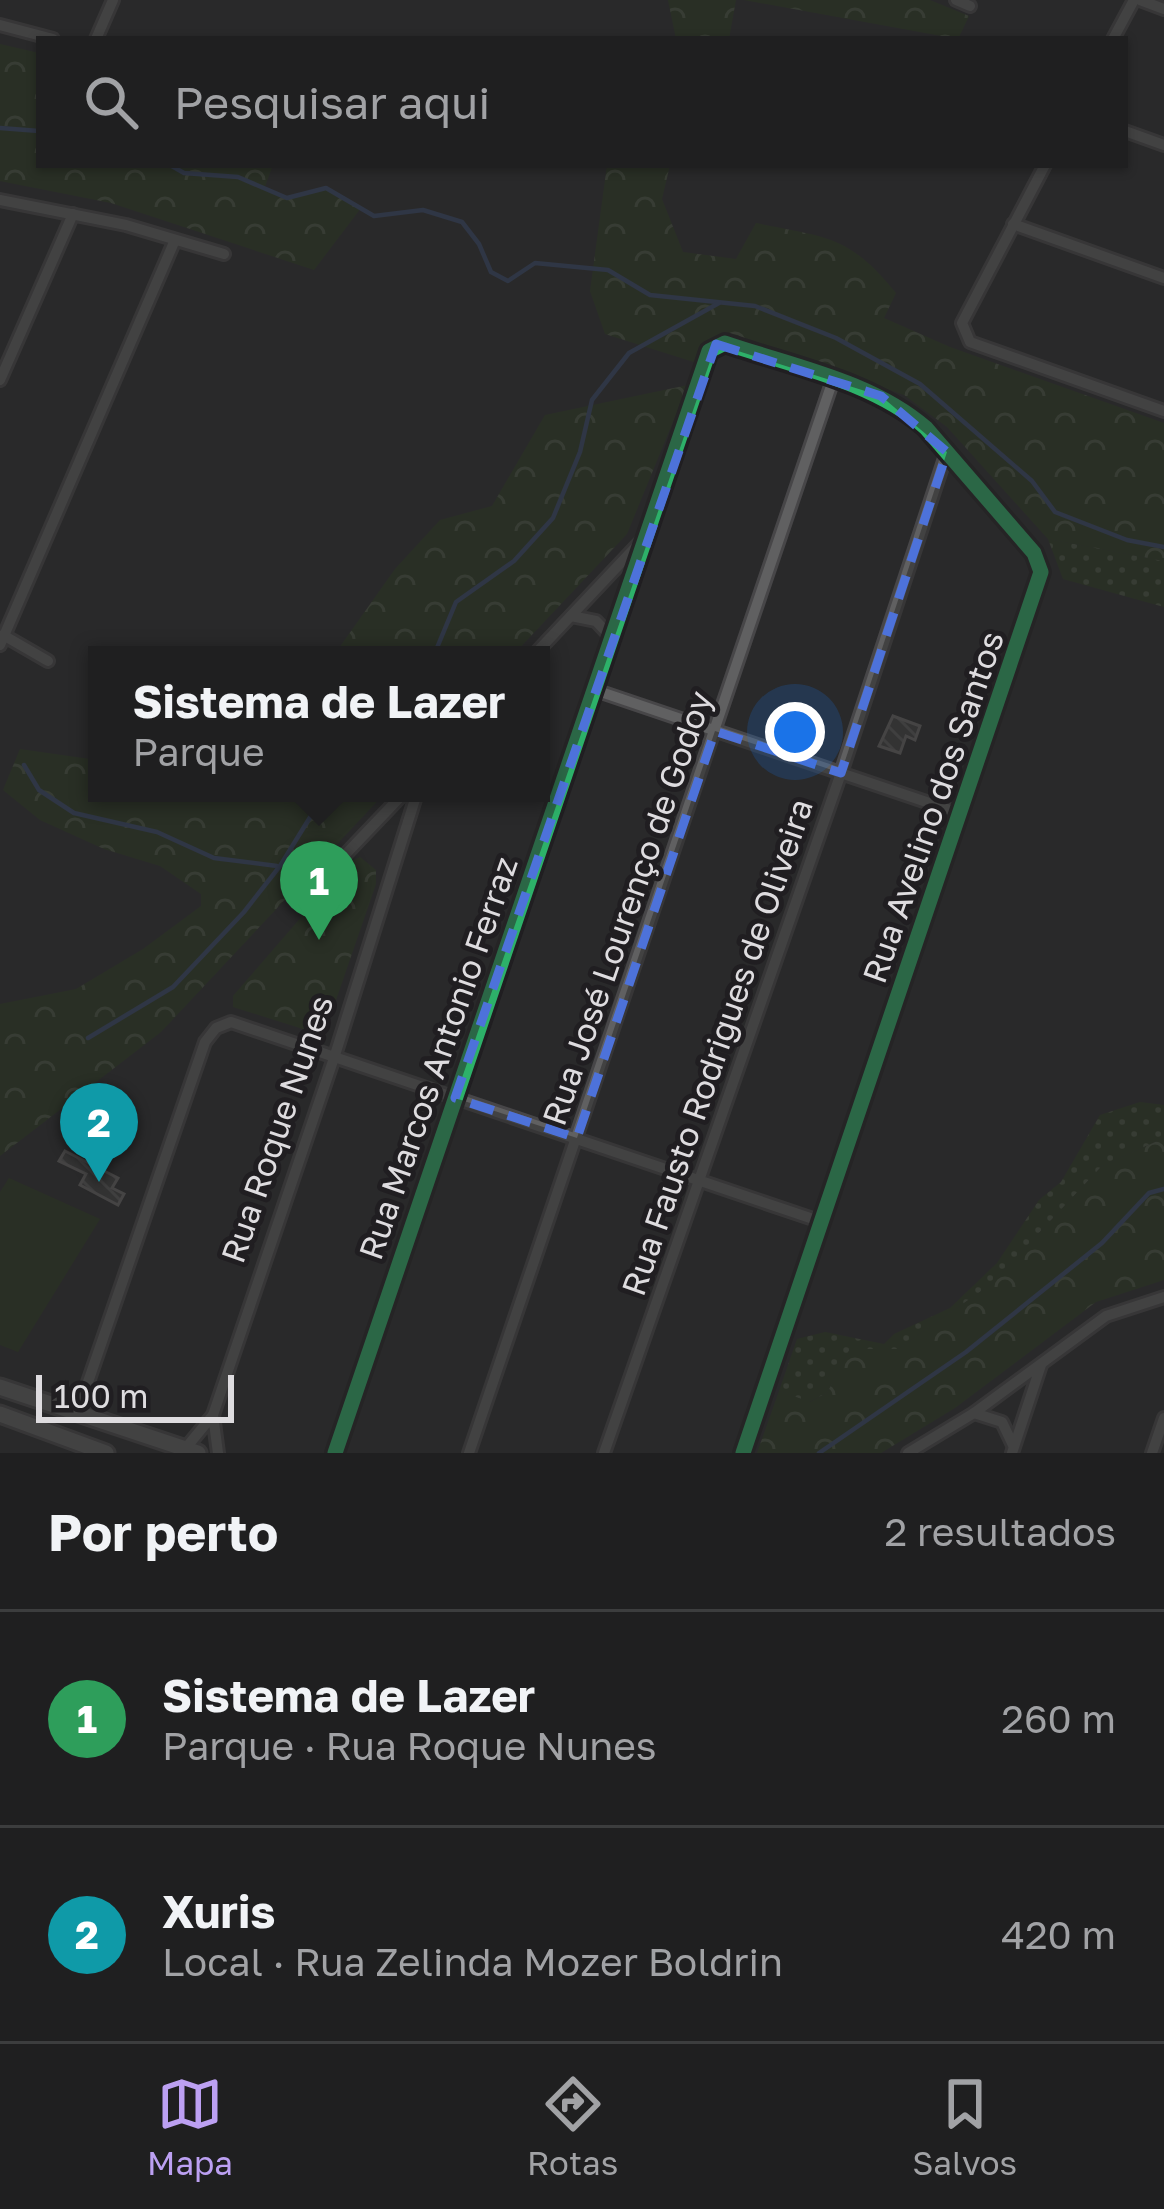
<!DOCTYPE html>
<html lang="pt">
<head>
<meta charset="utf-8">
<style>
  body { margin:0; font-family:"Golos Text",sans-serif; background:#272729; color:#f1f3f6 }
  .scale { position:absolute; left:36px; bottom:30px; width:198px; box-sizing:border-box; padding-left:12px; border:6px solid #dedcdf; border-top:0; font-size:33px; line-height:42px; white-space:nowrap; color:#dedcdf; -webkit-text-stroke:9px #201e21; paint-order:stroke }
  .you { position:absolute; left:795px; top:732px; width:42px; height:42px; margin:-30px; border:9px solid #fff; border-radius:50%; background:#1a73e8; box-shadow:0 0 0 18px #1a73e833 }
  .badge { display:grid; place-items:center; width:78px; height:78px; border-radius:50%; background:#bca0f2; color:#fff; font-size:39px; font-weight:700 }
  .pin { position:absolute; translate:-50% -99px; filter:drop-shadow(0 3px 6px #0008) }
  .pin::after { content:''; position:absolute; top:63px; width:42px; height:36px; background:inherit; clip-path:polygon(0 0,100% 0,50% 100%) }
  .popup { position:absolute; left:88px; top:646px; width:462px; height:156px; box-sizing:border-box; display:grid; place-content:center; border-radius:0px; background:#1f1f20; filter:drop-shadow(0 3px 9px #0005); font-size:39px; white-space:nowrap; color:#a1a2a5 }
  .popup b { font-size:45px; color:#f1f3f6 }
  .popup::after { content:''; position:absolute; left:50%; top:100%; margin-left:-24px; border:24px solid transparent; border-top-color:#1f1f20 }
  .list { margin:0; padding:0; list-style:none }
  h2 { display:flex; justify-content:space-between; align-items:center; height:156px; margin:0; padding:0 48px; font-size:51px }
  h2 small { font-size:39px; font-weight:400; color:#a1a2a5 }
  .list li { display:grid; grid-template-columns:78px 1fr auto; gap:36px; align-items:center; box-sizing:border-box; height:216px; padding:0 48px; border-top:3px solid #3c3d3e }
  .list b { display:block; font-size:45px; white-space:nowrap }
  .list p { margin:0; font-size:39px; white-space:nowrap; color:#a1a2a5 }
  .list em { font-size:39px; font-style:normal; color:#a1a2a5 }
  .icon { flex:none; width:66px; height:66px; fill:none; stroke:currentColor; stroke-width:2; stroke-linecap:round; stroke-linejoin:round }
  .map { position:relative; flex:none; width:1164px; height:1453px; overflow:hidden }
  .search { position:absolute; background:#1f1f20; box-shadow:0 3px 9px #0004; left:36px; right:36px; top:36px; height:132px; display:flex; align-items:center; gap:30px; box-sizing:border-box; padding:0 42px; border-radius:0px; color:#a1a2a5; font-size:45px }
  .sheet { height:588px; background:#1f1f20 }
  nav { display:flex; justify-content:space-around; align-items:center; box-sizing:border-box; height:168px; border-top:3px solid #3c3d3e; background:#1f1f20; font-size:33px; color:#a1a2a5 }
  nav a { display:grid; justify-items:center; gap:6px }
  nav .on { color:#bca0f2 }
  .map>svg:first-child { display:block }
  .grass { fill:url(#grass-dots) }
  .forest { fill:url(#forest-crowns) }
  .pitch { fill:#293720 }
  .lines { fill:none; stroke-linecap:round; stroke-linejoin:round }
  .stream { stroke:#364566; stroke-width:4.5 }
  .building { fill:url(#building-back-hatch); stroke:#666465; stroke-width:3 }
  .street-casing { stroke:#474648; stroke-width:16 }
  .secondary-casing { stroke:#474648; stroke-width:21 }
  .street { stroke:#606061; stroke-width:10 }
  .secondary { stroke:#606061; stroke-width:15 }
  .cycleway-casing { stroke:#201e21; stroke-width:22 }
  .cycleway { stroke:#2db169; stroke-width:15 }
  .marked { fill:none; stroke:#4d72da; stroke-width:9; stroke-dasharray:24 15; stroke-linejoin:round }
  .labels { text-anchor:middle; stroke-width:10; stroke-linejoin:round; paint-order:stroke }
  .street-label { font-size:33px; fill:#dedcdf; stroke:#201e21 }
</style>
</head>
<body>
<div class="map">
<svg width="1164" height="1453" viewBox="0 0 1164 1453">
  <defs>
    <pattern id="grass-dots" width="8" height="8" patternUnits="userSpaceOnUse" patternTransform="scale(3)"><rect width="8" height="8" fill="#293720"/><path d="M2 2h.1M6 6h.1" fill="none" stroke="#485340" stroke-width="1.8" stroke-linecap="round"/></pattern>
    <pattern id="forest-crowns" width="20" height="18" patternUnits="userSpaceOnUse" patternTransform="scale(3)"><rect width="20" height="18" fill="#293720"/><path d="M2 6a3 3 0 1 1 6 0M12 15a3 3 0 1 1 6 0" fill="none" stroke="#485340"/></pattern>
    <pattern id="building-back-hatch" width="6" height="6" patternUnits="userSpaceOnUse" patternTransform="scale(3)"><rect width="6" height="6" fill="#3f3e3f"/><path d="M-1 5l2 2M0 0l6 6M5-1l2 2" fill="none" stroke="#5a595a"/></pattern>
  </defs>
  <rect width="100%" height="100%" fill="#29292a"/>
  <g class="grass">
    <polygon points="1048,539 1164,561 1164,607 1063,579"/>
    <polygon points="1140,1102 1164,1105 1164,1138 1102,1166 990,1285 898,1349 850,1349 827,1393 809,1402 779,1391 797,1339 825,1332 884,1344 894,1334 950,1308 997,1263 1039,1200 1061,1182 1100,1115"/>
  </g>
  <g class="forest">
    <polygon points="668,0 736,0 729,39 676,39"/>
    <polygon points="744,0 930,0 969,16 958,39"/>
    <polygon points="0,44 39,53 39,165 273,165 264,189 288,198 326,188 361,208 314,270 111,203 0,181"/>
    <path d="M607,165H670L662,199L683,252L736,259L756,223C827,238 848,234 896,293L884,318L950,347L1164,423V561L1048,539L947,427L904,395L735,335C710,331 705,343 697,363L605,334L590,291Z"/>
    <polygon points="688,385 627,534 513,655 334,655 395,569 440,520 492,506 545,415"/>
    <polygon points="20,749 97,760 97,793 231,793 246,800 249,793 385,793 161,1032 0,1156 0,1004 76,989 143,949 201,906 201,894 160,866 104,849 40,820 3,790"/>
    <polygon points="360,857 376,870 376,884 325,1032 319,1034 233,1007 233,996 348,863"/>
    <polygon points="1164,1138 1164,1280 1096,1302 955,1408 881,1453 757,1453 779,1391 810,1402 827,1393 850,1349 898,1349 990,1285 1102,1166"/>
  </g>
  <polygon class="pitch" points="9,1178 100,1219 18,1352 0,1345 0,1192"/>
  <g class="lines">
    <g class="stream">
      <polyline points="0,128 39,131"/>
      <polyline points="170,165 184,173 238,177 287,198 326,188 374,216 423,210 462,222 479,244 491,272 508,281 535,263 608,270 650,295 755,306 836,338 920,384 1032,481 1055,512 1127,540 1164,547"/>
      <polyline points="434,655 456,602 514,561 553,518 580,452 592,400 629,353 719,303"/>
      <polyline points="24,765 39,790 74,813 157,832 214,858 277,866"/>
      <polyline points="88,1038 173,987 244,912 280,866 325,793"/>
      <polyline points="819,1453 966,1352 1102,1243 1149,1193 1164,1189"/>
    </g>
  </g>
  <g class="building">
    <polygon points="893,716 920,726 915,740 906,736 900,753 879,746"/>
    <polygon points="65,1151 118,1178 112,1188 124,1194 118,1205 80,1185 86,1174 59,1161"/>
  </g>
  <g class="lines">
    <g class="street-casing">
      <g id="street">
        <polyline points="956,0 970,6"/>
        <polyline points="1140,0 1164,9"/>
        <polyline points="0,25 53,39"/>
        <polyline points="96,39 113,0"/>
        <polyline points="1113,39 1134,0"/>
        <polyline points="1125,131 1164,145"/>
        <polyline points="1045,165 962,323 970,342 1164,411"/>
        <polyline points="0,200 126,225 224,254"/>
        <polyline points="1013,224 1164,278"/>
        <polyline points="0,380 73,214"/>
        <polyline points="571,616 596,621 612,638"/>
        <polyline points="3,635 48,661"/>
        <polyline points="0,645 175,240"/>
        <polyline points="534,655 647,535"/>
        <polyline points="595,690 962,814"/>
        <polyline points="343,857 404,793"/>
        <polyline points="974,1413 1002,1422 1013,1445"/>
        <polyline points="77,1414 205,1042 216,1028 231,1022 822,1222"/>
        <polyline points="213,1415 335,1055 417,793"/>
        <polyline points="185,1449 213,1415 218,1453"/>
        <path d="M335,1453L709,351L725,343C792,366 872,381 926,428L1034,553L1041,572L743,1453"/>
        <polyline points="469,1453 833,380"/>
        <polyline points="604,1453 841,773 947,452"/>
        <polyline points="908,1453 974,1413 1106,1316 1164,1297"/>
        <polyline points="1012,1453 1041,1365"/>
        <polyline points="1152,1453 1164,1418"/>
      </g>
    </g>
    <g class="secondary-casing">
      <g id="secondary">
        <polyline points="0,1387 198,1453"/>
        <polyline points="0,1414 106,1453"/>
      </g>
    </g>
    <use href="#street" class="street"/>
    <use href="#secondary" class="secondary"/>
    <g class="cycleway-casing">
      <path id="cycleway" d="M335,1453L709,351L725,343C792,366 872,381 926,428L1034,553L1041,572L743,1453"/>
    </g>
    <use href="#cycleway" class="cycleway"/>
  </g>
  <path d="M0 0H1164V1453H0ZM716,344L881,396L947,452L841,773L715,731L577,1138L455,1098Z" fill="#29292a" fill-opacity=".55" fill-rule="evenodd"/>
  <path class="marked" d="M716,344L881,396L947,452L841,773L715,731L577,1138L455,1098Z"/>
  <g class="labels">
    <g class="street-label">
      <text transform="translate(933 807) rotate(-71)" y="12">Rua Avelino dos Santos</text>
      <text transform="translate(627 908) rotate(-71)" y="12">Rua José Lourenço de Godoy</text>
      <text transform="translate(717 1047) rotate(-71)" y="12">Rua Fausto Rodrigues de Oliveira</text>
      <text transform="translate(438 1058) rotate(-71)" y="12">Rua Marcos Antonio Ferraz</text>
      <text transform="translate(277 1129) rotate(-71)" y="12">Rua Roque Nunes</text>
    </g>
  </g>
</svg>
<div class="scale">100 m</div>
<div class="you"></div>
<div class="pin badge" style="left:319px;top:940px;background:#2e9e5b">1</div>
<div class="popup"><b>Sistema de Lazer</b>Parque</div>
<div class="pin badge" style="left:99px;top:1182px;background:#0f9aa8">2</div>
<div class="search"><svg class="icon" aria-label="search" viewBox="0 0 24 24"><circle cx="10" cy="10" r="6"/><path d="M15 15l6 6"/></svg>Pesquisar aqui</div>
</div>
<section class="sheet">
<h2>Por perto<small>2 resultados</small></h2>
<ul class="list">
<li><span class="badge" style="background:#2e9e5b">1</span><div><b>Sistema de Lazer</b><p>Parque · Rua Roque Nunes</p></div><em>260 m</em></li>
<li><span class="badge" style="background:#0f9aa8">2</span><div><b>Xuris</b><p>Local · Rua Zelinda Mozer Boldrin</p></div><em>420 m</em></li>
</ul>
</section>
<nav>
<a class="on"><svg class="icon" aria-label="map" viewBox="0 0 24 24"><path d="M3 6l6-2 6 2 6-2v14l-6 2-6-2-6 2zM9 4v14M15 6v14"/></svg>Mapa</a>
<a><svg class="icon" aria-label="directions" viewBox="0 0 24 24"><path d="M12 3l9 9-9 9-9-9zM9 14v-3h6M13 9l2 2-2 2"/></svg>Rotas</a>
<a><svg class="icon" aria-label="saved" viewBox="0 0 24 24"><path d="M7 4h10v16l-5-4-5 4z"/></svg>Salvos</a>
</nav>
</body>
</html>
